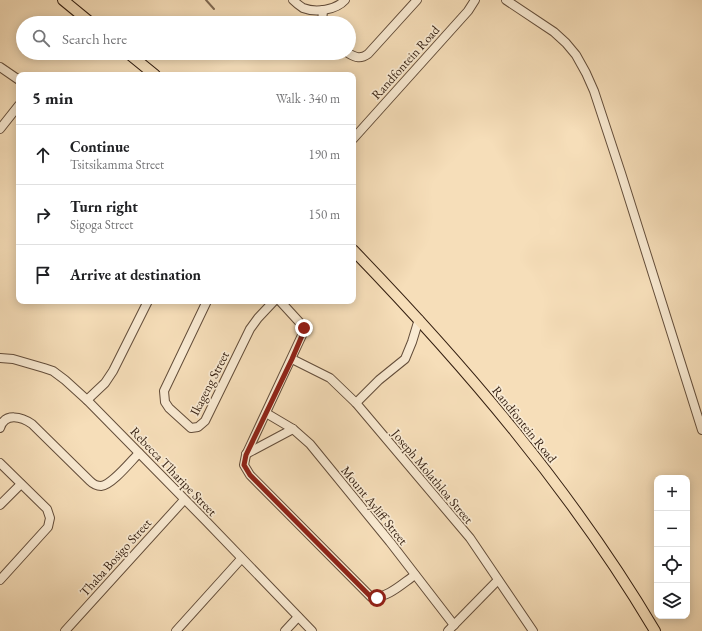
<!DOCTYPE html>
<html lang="en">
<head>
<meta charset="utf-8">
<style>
  body { margin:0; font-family:"EB Garamond",serif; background:#f6f6f6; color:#202124 }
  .controls { position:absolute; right:12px; bottom:12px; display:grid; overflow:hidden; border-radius:8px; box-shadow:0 2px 10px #0003 }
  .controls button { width:36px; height:36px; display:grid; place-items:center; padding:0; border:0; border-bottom:1px solid #e0e0e0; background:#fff; color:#202124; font:20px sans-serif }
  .stop { position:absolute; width:12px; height:12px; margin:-9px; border:3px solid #8f2418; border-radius:50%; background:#fff }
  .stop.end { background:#8f2418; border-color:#fff; box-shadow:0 1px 4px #0008 }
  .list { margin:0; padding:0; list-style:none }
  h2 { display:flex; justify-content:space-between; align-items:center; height:52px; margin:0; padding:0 16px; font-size:17px }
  h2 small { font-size:13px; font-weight:400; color:#757577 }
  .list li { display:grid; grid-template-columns:26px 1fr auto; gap:12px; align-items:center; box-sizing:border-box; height:60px; padding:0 16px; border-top:1px solid #e0e0e0 }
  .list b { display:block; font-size:15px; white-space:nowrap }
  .list p { margin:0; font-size:13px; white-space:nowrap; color:#757577 }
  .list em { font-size:13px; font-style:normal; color:#757577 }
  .icon { flex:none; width:22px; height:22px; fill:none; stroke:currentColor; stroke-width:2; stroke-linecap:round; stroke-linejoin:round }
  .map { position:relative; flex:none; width:702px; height:631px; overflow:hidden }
  .search { position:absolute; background:#fff; box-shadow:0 2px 10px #0003; left:16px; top:16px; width:340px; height:44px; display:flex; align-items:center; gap:10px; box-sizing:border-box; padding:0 14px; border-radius:22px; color:#757577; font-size:15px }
  .panel { position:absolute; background:#fff; box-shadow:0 2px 10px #0003; left:16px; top:72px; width:340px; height:232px; border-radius:8px }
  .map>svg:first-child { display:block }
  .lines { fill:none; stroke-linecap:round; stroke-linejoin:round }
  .stream { stroke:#7f6952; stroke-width:2 }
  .minor-casing { stroke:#634d3a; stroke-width:10 }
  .major-casing { stroke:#321d0f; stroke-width:12 }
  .minor { stroke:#f9ead2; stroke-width:8 }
  .major { stroke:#f6deb9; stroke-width:10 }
  .route { stroke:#8f2418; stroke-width:5 }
  .labels { text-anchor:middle; stroke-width:3.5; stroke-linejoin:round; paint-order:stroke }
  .street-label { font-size:13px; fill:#321d0f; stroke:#f9ead2 }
</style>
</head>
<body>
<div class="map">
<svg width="702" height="631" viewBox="0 0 702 631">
  <rect width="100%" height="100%" fill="#f6deb9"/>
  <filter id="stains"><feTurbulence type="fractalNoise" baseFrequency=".005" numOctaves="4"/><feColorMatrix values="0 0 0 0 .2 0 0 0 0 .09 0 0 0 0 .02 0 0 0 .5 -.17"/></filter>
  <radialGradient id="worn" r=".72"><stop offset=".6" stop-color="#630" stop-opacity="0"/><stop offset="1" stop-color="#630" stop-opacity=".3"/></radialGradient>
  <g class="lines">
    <polyline class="stream" points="206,0 214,9"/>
    <g class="minor-casing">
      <g id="minor">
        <path d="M293,0C296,3 300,6 303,8C316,13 336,10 345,0"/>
        <polyline points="506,0 554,32 566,43 576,55 586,73 594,91 621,173 702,430"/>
        <polyline points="322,23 323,10"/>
        <path d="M348,53C356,58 361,59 368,54L417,0"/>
        <polyline points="0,67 19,80"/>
        <polyline points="0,129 19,105"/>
        <polyline points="353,139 468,11 475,0"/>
        <polyline points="207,301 164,391 165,402 169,408 191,428 198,427 205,421 250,329 258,318 274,301"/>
        <path d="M280,301L302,325L304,331L246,455L244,465L250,475L371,597C387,599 403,583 415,575"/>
        <polyline points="0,358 13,359 44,368 53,371 65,380 87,400 206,521 312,631"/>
        <polyline points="292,359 330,378 356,403 470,538 533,631"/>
        <polyline points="87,400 105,383 113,371 148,301"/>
        <polyline points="356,403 379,380 405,359 412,342 419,319"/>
        <polyline points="266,413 293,429 310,444 390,542 454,625"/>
        <path d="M0,428C5,412 22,417 32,424L90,481C93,484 96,486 101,486C112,485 131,461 139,453"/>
        <polyline points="246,454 293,429"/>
        <polyline points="0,463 47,509 50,518 48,527 0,580"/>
        <polyline points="0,505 21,484"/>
        <polyline points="65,631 184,500"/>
        <polyline points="176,631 241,559"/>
        <polyline points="285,631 298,617"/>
        <polyline points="448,631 498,580"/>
      </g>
    </g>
    <g class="major-casing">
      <g id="major">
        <polyline points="63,0 91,23"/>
        <polyline points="128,53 155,75"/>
        <path d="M353,250C465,366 572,491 655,631"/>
      </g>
    </g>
    <use href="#minor" class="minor"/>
    <use href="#major" class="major"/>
  </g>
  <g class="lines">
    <polyline class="route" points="304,328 304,331 292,359 246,455 244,465 250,475 366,592 371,597 377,598"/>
  </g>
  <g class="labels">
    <g class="street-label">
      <text transform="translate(405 62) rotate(-48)" y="5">Randfontein Road</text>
      <text transform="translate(209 383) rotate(-63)" y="5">Ikageng Street</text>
      <text transform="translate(525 424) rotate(51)" y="5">Randfontein Road</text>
      <text transform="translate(174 471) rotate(46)" y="5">Rebecca Tlharipe Street</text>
      <text transform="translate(433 476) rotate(50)" y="5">Joseph Molathloa Street</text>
      <text transform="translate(375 505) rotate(51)" y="5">Mount Ayliff Street</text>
      <text transform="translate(115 557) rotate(-48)" y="5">Thaba Bosigo Street</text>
    </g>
  </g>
  <rect width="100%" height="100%" filter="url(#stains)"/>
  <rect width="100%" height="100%" fill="url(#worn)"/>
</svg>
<div class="controls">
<button>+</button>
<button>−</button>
<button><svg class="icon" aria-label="locate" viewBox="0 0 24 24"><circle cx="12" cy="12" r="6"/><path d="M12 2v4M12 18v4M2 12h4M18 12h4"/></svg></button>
<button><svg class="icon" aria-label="layers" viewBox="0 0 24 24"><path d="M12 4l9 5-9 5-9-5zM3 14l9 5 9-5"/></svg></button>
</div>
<div class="stop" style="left:377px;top:598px"></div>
<div class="stop end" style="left:304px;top:328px"></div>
<div class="search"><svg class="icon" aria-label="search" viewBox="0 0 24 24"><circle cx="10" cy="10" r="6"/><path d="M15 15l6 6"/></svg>Search here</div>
<section class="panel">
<h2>5 min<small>Walk · 340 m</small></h2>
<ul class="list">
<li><svg class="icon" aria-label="ahead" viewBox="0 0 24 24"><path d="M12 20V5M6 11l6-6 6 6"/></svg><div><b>Continue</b><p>Tsitsikamma Street</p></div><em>190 m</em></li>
<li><svg class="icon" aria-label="right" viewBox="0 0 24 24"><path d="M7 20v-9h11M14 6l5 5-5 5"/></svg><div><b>Turn right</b><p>Sigoga Street</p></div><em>150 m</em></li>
<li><svg class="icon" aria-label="arrive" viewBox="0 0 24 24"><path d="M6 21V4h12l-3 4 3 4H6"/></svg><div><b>Arrive at destination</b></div></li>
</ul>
</section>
</div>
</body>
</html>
